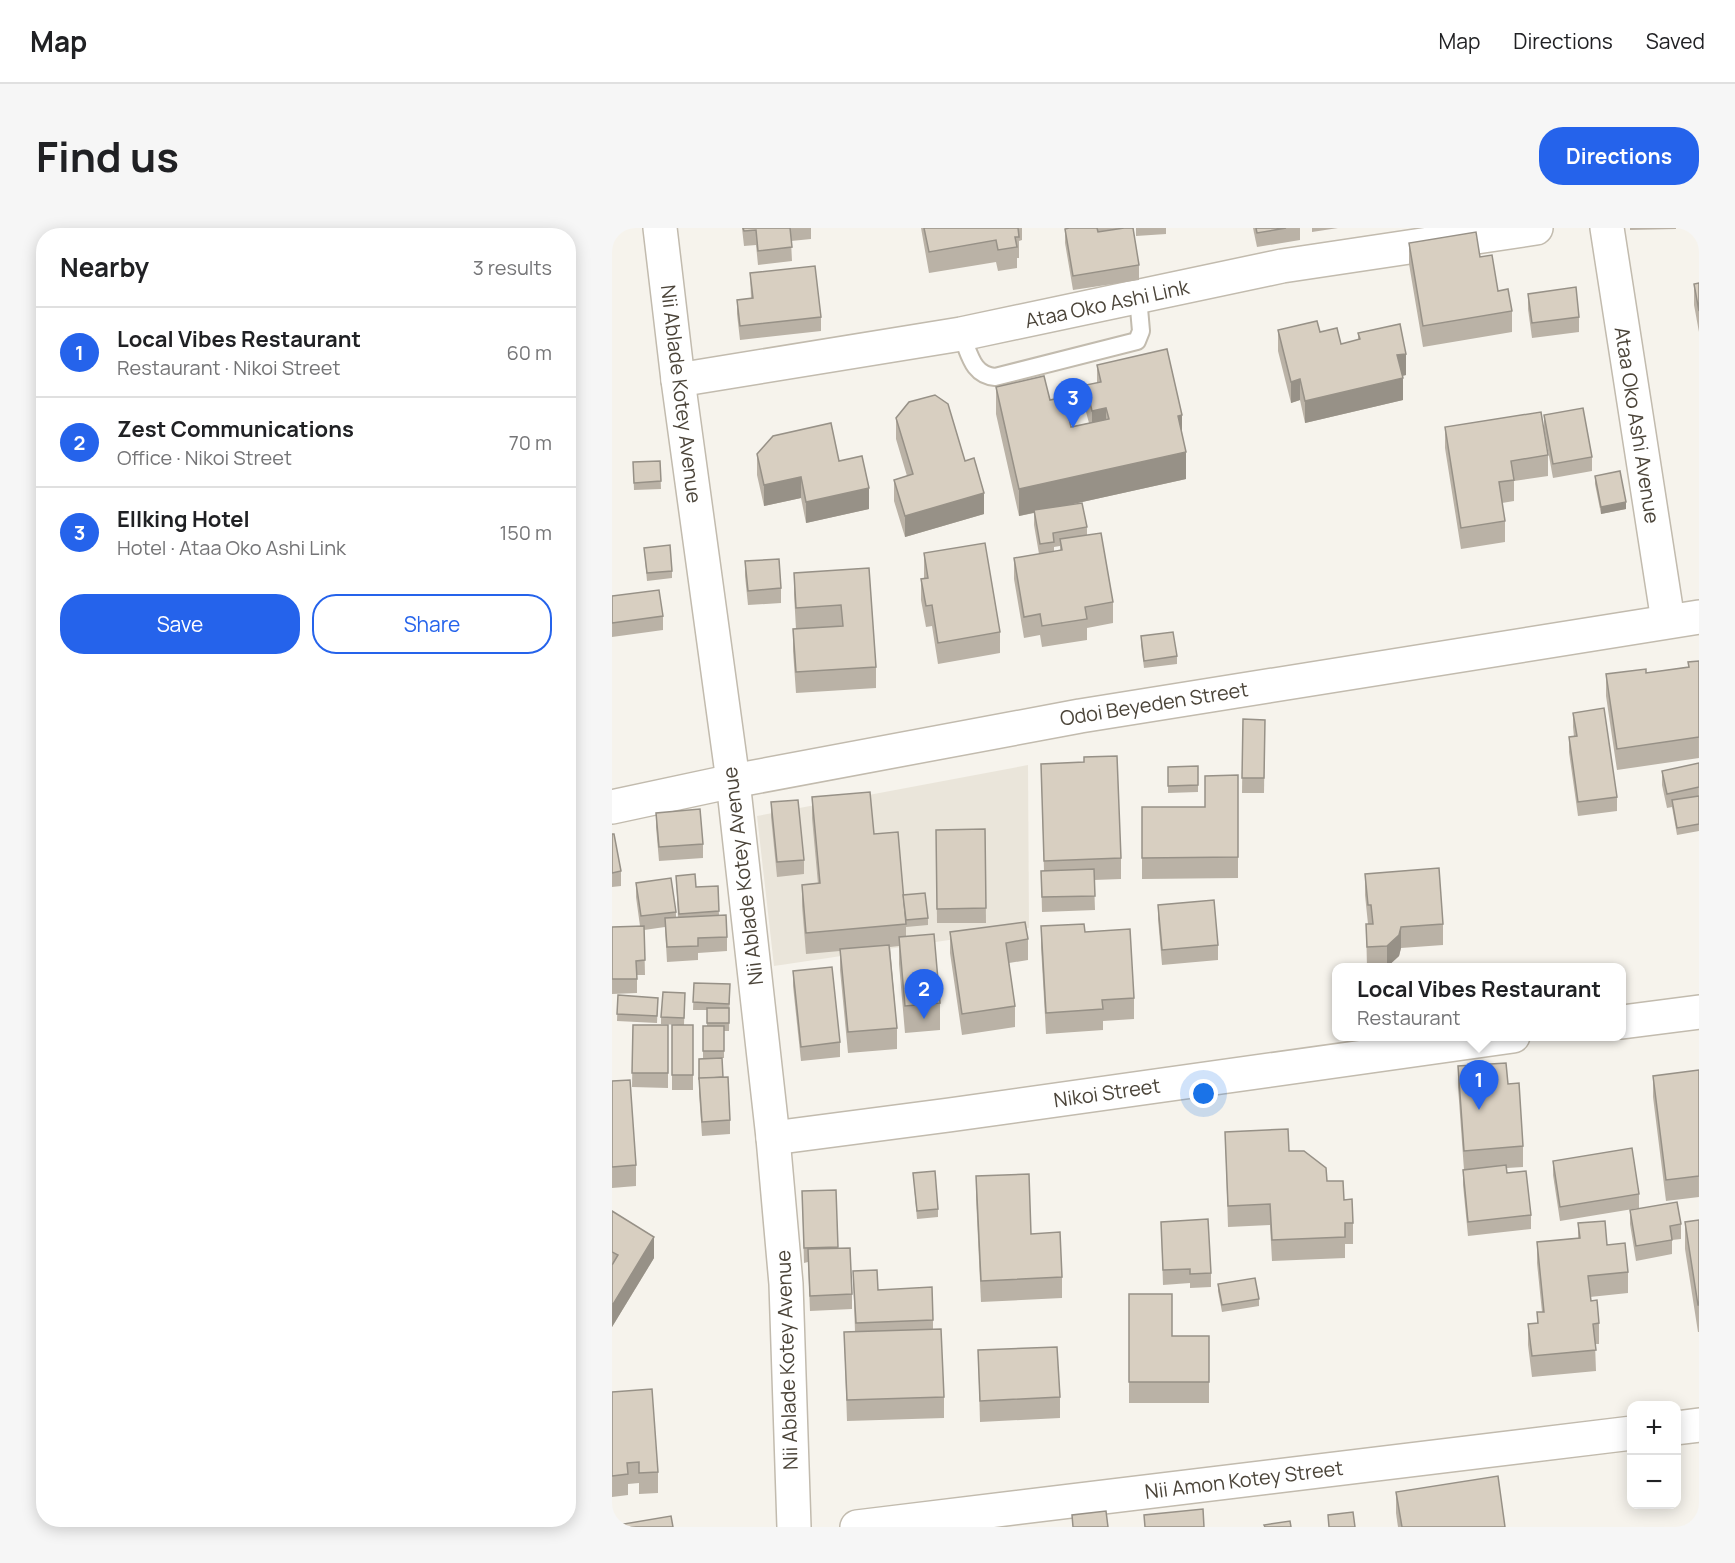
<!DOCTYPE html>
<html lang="en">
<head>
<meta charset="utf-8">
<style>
  body { margin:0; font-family:Manrope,sans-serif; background:#f6f6f6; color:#202124 }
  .controls { position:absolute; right:18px; bottom:18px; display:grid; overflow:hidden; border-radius:12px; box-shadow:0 3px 15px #0003 }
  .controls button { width:54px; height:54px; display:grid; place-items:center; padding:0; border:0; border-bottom:2px solid #e0e0e0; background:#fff; color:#202124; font:30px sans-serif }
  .you { position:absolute; left:592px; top:866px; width:21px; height:21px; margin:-15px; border:4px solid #fff; border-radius:50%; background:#1a73e8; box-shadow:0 0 0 9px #1a73e833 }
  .badge { display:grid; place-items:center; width:39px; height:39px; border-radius:50%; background:#2563eb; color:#fff; font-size:20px; font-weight:700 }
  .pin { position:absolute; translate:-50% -50px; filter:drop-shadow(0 2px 3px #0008) }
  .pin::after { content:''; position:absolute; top:32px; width:21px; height:18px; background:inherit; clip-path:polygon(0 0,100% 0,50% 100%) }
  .popup { position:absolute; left:720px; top:735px; width:294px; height:78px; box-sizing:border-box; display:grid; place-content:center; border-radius:12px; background:#fff; filter:drop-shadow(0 2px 4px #0005); font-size:20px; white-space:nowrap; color:#757577 }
  .popup b { font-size:22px; color:#202124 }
  .popup::after { content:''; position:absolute; left:50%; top:100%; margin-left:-12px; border:12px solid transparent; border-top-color:#fff }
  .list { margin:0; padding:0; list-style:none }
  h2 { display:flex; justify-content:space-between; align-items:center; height:78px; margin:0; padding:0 24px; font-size:26px }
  h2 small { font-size:20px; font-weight:400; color:#757577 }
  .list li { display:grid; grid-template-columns:39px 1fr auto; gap:18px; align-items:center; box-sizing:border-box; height:90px; padding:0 24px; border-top:2px solid #e0e0e0 }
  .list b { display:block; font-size:22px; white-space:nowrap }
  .list p { margin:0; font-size:20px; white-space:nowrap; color:#757577 }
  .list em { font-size:20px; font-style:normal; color:#757577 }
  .actions { display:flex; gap:12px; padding:18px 24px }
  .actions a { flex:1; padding:14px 0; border:2px solid #2563eb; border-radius:24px; text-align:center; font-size:21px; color:#2563eb }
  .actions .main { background:#2563eb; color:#fff }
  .map { position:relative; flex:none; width:1087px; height:1299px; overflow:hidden; border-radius:24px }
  header { display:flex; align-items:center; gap:36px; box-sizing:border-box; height:84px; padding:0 30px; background:#fff; border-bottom:2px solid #e0e0e0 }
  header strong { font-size:28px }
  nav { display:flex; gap:33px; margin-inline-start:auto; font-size:21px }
  .intro { display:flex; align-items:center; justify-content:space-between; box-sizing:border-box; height:144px; padding:0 36px }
  h1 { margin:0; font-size:42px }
  .button { padding:15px 27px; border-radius:24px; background:#2563eb; color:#fff; font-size:21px; font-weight:700 }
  main { display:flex; gap:36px; padding:0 36px }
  aside { flex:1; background:#fff; border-radius:24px; box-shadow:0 3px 15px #0003 }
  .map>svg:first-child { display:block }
  .residential { fill:#eae5da }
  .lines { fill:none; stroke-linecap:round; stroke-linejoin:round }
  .service-casing { stroke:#c2bbae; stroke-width:20 }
  .minor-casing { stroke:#c2bbae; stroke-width:36 }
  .service { stroke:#fff; stroke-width:16 }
  .minor { stroke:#fff; stroke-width:33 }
  .wall { fill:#bab2a6; fill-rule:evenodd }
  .shaded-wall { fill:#979187 }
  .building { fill:#d8cfc1; stroke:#979187; stroke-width:1.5 }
  .labels { text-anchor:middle; stroke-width:4.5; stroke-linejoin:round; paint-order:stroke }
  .street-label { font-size:20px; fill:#4b4439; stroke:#fff }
</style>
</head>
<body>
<header>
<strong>Map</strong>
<nav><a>Map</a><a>Directions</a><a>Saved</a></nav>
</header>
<div class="intro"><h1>Find us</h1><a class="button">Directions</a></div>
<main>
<aside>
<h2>Nearby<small>3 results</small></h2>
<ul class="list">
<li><span class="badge">1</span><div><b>Local Vibes Restaurant</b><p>Restaurant · Nikoi Street</p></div><em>60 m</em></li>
<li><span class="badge">2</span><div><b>Zest Communications</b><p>Office · Nikoi Street</p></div><em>70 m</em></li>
<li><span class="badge">3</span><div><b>Ellking Hotel</b><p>Hotel · Ataa Oko Ashi Link</p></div><em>150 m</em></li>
</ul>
<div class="actions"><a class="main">Save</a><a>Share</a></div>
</aside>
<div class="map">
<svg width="1087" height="1299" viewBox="0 0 1087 1299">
  <rect width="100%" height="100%" fill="#f6f3ec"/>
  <polygon class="residential" points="416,537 417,700 162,738 145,588"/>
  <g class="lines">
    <g class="service-casing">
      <path id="service" d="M349,106C358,126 360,147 383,149L525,113L529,103L526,69"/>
    </g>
    <g class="minor-casing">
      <g id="minor">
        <polyline points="48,0 66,152 121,553 161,910 174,1056 182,1299"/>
        <polyline points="995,0 1056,393"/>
        <polyline points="66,152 349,106 670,38 924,0"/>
        <polyline points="0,579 121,553 468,488 1087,389"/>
        <polyline points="1010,794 1087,784"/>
        <polyline points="161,910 337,887 901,808"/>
        <polyline points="1064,1200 1087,1197"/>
        <polyline points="245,1299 1020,1205"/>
      </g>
    </g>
    <use href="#service" class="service"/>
    <use href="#minor" class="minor"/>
  </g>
  <g class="wall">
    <polygon points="130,0 199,0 199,11 179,13 180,33 146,37 144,17 132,18"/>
    <polygon points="309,0 410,0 410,12 407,13 407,30 405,30 405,40 386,43 384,34 317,45"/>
    <polygon points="457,0 521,0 527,37 527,52 461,62 453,15 453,1"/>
    <polygon points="524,0 554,0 554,6 524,8"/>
    <polygon points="641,0 688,0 688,12 645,19"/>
    <polygon points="700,0 726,0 700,4"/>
    <polygon points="1018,0 1064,0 1064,1 1018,2"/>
    <polygon points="797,15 868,29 886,63 900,83 900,104 811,119 797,36"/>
    <polygon points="138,45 209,89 209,103 128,112 125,86 125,72 139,70"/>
    <polygon points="1087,55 1087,104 1082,77 1082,56"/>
    <polygon points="916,66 967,89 967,104 920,110 916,81"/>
    <polygon points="666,102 708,104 729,116 746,112 746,105 794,147 790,148 791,172 693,195 688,172 679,175 666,123"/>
    <path d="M485,137L570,207L574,251L461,276L475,299V307L501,374V395L475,400V412L430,419L428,407L412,410L402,351V330L427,326L422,297V285L407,288L384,186V159L438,172L459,199L477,195L474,184V157L485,155ZM448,318V323H442V319Z"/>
    <polygon points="932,187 980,229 980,243 941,250 932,201"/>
    <polygon points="284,190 353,233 372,286 293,309 282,273 282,252 295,248 284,211"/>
    <polygon points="833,199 936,227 936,248 902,253 902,273 890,275 893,293 893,314 849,321 833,220"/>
    <polygon points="145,226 227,233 257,281 194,295 189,270 152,278 145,247"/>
    <polygon points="48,233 49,261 22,262 21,234"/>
    <polygon points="983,248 1014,281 989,286 983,256"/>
    <polygon points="32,320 60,343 60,350 35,353"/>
    <polygon points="312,325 388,404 388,425 326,436 320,398 314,399 309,372 309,351 312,350"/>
    <polygon points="133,333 169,360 169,375 136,377 133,348"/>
    <polygon points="257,340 264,439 264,460 184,465 181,423 181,401 184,401 182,366 182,345"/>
    <polygon points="0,368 51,388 51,402 0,409"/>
    <polygon points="529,408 565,428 565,436 532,440 529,416"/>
    <polygon points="1087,433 1087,530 1005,542 994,468 994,446 1034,445 1076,439 1076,434"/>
    <polygon points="961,485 1005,569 1005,583 966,588 957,524 957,509 962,509 961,499"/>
    <polygon points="631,491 653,492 652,565 630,565"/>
    <polygon points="1087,535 1087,603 1065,607 1060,579 1055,580 1050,557 1050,543"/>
    <polygon points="429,536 509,630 509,651 482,652 483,682 430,684 429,643 432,643"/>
    <polygon points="586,538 586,564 556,565 556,539"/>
    <polygon points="626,547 626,650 530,651 530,579 593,579"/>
    <polygon points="200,569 262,606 291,668 316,690 316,697 294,699 294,708 328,775 328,802 293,805 287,736 287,718 278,719 285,800 285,821 236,825 228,742 228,723 194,726 190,678 190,657 206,656 200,590"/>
    <polygon points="159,574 192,632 192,646 165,649 159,589"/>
    <polygon points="44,585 91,616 91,630 47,633 44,599"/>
    <polygon points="373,601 374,695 325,695 324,602"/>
    <polygon points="0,606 9,643 9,658 0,659"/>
    <polygon points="753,646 831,696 831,717 789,720 787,728 775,739 755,740 754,696 756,696 753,667"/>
    <polygon points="64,648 84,659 106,658 107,688 115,709 115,723 86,725 86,732 55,734 53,699 32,702 33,747 25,747 25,765 0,766 0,699 28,698 24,669 24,655 64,684 64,690 66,690"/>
    <polygon points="546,677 606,717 606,732 550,737 546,691"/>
    <polygon points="429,698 473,704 522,770 522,791 491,793 491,802 434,806 429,719"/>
    <polygon points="338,704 416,711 416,732 397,735 403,778 403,799 350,807 338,725"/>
    <polygon points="181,743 228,814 228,829 189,833 181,758"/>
    <polygon points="82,755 118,756 117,803 112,803 112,830 110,830 111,849 118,892 118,906 90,908 87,865 87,831 91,830 91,798 95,798 95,782 81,782"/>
    <polygon points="73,765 72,797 81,797 81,862 60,862 60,797 67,797 49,796 49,789"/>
    <polygon points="6,767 46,770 45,795 5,793"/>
    <polygon points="21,797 56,797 56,860 20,859"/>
    <polygon points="0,800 0,853 24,937 24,958 0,960"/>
    <polygon points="846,838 896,856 911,918 911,939 895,940 895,945 919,987 919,1001 856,1008 851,957 851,942 852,942 846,859"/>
    <polygon points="1087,842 1087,969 1054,973 1041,869 1041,848"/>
    <polygon points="613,904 677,923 715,953 732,972 741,995 741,1016 733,1016 733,1030 660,1033 658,997 616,999"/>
    <polygon points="941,933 1027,966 1027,980 948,993 941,947"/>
    <polygon points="301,945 326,981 326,989 305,991"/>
    <polygon points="364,948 419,1006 450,1049 450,1070 369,1074 364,969"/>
    <polygon points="224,962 226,1020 240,1066 240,1081 198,1083 196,1034 192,1035 190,963"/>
    <polygon points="1018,982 1069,996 1069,1011 1060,1012 1060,1026 1024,1033 1018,996"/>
    <polygon points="0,983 42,1030 0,1099"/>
    <polygon points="1087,992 1087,1104 1086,1104 1073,1021 1073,994"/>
    <polygon points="549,994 599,1045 599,1059 578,1060 578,1055 551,1057"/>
    <polygon points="966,995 995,1017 1016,1044 1016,1065 978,1069 979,1073 987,1095 987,1116 983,1116 984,1143 920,1149 916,1117 916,1096 925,1095 925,1084 930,1084 925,1035 925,1014 966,1010"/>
    <polygon points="241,1043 266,1062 321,1092 321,1101 332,1169 332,1190 235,1193 232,1104 243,1104"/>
    <polygon points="606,1056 647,1071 647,1078 610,1084 606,1063"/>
    <polygon points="517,1066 560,1108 597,1108 597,1175 517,1175"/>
    <polygon points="366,1122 448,1169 448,1190 368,1194"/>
    <polygon points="0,1164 46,1244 46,1265 27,1266 27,1255 16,1256 16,1267 0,1269"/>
    <polygon points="784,1264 893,1299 786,1299 784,1285"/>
  </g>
  <g class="shaded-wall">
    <polygon points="794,126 794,147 785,149 785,127"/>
    <polygon points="791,150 791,172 693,195 693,173"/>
    <polygon points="688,151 688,172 679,175 679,154"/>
    <polygon points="494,180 494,207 480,210 480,183"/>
    <polygon points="570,187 570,214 566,188"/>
    <polygon points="574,224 574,251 407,288 407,261"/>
    <polygon points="189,249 189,270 152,278 152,257"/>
    <polygon points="257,260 257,281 194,295 194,274"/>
    <polygon points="372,265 372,286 293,309 293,288"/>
    <polygon points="1014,274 1014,281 989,286 989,279"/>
    <polygon points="789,699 789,720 787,728 775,739 775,718"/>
    <polygon points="42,1009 42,1030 0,1099 0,1078"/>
  </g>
  <g class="building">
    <polygon points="131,0 178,0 180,19 146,23 144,2 132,3"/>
    <polygon points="312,0 406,0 407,9 403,9 405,19 386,22 384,12 317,24"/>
    <polygon points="457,0 485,0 486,4 512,0 521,0 527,37 461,48 453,1"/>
    <polygon points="644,0 674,0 645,5"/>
    <polygon points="864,4 868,29 880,27 886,63 896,61 900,83 811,98 797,15"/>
    <polygon points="203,38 209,89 128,98 125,72 141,70 138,45"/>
    <polygon points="1087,55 1087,83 1082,56"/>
    <polygon points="964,59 967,89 920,95 916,66"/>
    <polygon points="705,93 708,104 725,100 729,116 748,111 746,105 788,96 794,126 785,127 791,150 693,173 688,151 679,154 666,102"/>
    <polygon points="555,121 570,187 566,188 574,224 407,261 384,159 432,148 438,172 452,169 459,199 497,191 494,180 480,183 474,157 489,154 485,137"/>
    <polygon points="323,167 336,176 353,233 362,230 372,265 293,288 282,252 301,246 284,190 297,174"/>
    <polygon points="971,180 980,229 941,236 932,187"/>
    <polygon points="929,184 936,227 899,233 902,252 887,254 893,293 849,300 833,199"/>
    <polygon points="219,195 227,233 250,228 257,260 194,274 189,249 152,257 145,226 161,208"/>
    <polygon points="48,233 49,253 22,255 21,234"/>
    <polygon points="1008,243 1014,274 989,279 983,248"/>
    <polygon points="470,275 475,299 441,305 442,314 428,316 422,282"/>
    <polygon points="489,305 501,374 473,379 475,391 430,398 428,386 412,389 402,330 450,322 448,311"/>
    <polygon points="373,315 388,404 326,415 320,377 314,378 309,351 316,350 312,325"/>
    <polygon points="58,317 60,343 35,345 32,320"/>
    <polygon points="167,331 169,360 136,363 133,333"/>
    <polygon points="257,340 264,439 184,444 181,401 231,398 229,377 184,380 182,345"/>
    <polygon points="47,362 51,388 0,395 0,368"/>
    <polygon points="561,404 565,428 532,433 529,408"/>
    <polygon points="1087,433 1087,509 1005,521 994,446 1034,441 1034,445 1077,439 1076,434"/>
    <polygon points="992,480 1005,569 966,574 957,509 965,508 961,485"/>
    <polygon points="631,491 653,492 652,550 630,550"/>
    <polygon points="505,528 509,630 432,633 429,536 472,534 472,529"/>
    <polygon points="1087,535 1087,559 1055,566 1050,543"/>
    <polygon points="586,538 586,557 556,558 556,539"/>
    <polygon points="626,547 626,629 530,630 530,579 593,579 593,548"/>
    <polygon points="258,564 262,606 286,604 294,696 194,705 190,657 208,655 200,569"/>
    <polygon points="1087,568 1087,596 1065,600 1060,572"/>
    <polygon points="186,572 192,632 165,634 159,574"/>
    <polygon points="88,581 91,616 47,619 44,585"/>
    <polygon points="373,601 374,680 325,681 324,602"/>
    <polygon points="0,606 2,606 9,643 0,645"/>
    <polygon points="827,640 831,696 789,699 787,707 775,718 755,719 754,696 761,696 759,677 756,677 753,646"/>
    <polygon points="482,641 483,668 430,669 429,643"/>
    <polygon points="83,646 84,659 106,658 107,683 67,686 64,648"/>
    <polygon points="59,650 64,684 29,688 24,655"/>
    <polygon points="313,665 316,690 294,692 291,667"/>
    <polygon points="602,672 606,717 550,722 546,677"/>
    <polygon points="114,687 115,709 86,710 86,718 55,719 53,690"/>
    <polygon points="413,694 416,711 394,715 403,778 350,786 338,704"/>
    <polygon points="472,696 473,704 518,701 522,770 490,772 491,781 434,785 429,698"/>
    <polygon points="32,698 33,732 24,733 25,751 0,751 0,699"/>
    <polygon points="322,706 328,775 293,778 287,709"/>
    <polygon points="277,717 285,800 236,804 228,721"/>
    <polygon points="220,739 228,814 189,819 181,743"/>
    <polygon points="82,755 118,756 117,776 81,774"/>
    <polygon points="51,764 73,765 72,790 49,789"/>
    <polygon points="6,767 46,770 45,788 5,786"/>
    <rect x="95" y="780" width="22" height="15"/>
    <polygon points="21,797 56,797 56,845 20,845"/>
    <rect x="60" y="797" width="21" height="50"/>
    <rect x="91" y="798" width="21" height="25"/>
    <polygon points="110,830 111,849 87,851 87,831"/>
    <polygon points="894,835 896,856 907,855 911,918 852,923 846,838"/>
    <polygon points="1087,842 1087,948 1054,952 1041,848"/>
    <polygon points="116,849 118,892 90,894 87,850"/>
    <polygon points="18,852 24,937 0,939 0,853"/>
    <polygon points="676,901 677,923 692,923 714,940 715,953 731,953 732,972 740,971 741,995 733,995 733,1009 660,1012 658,976 616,978 613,904"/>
    <polygon points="1020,920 1027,966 948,979 941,933"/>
    <polygon points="894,937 895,945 914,943 919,987 856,994 851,942"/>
    <polygon points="323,943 326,981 305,983 301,945"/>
    <polygon points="417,946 419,1006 448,1004 450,1049 369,1053 364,948"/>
    <polygon points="224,962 226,1019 192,1020 190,963"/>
    <polygon points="1065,974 1069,996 1058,998 1060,1012 1024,1018 1018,982"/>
    <polygon points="0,983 42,1009 0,1078 0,1037 6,1027 0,1024"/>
    <polygon points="596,991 599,1045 578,1046 578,1041 551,1042 549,994"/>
    <polygon points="1087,992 1087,1077 1086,1077 1073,994"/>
    <polygon points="993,993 995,1017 1013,1015 1016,1044 976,1048 979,1073 985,1072 987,1095 981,1096 984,1122 920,1128 916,1096 926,1095 925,1084 932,1084 925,1014 968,1010 966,995"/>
    <polygon points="238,1020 240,1066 198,1068 196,1021"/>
    <polygon points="265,1042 266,1062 320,1059 321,1092 244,1095 241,1043"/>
    <polygon points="643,1050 647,1071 610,1077 606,1056"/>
    <polygon points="517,1066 560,1066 560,1108 597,1108 597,1154 517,1154"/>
    <polygon points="329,1101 332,1169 235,1172 232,1104"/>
    <polygon points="445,1119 448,1169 368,1173 366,1122"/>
    <polygon points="40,1161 46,1244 27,1245 27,1234 15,1235 16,1246 0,1248 0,1164"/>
    <polygon points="886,1248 893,1299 790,1299 784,1264"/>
    <polygon points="591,1281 592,1299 533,1299 532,1287"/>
    <polygon points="494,1283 496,1299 461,1299 460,1287"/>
    <polygon points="741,1284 743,1299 717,1299 716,1287"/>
    <polygon points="59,1288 61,1299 0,1299 0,1298"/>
    <polygon points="678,1293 679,1299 653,1299 652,1297"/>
  </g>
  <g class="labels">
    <g class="street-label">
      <text transform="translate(495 76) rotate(-12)" y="7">Ataa Oko Ashi Link</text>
      <text transform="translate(69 166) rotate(83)" y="7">Nii Ablade Kotey Avenue</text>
      <text transform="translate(1025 197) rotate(81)" y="7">Ataa Oko Ashi Avenue</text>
      <text transform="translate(542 476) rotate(-9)" y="7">Odoi Beyeden Street</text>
      <text transform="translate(131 648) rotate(-97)" y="7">Nii Ablade Kotey Avenue</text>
      <text transform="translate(495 865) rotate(-8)" y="7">Nikoi Street</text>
      <text transform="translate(175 1132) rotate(-92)" y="7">Nii Ablade Kotey Avenue</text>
      <text transform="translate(632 1252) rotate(-7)" y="7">Nii Amon Kotey Street</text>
    </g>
  </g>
</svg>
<div class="controls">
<button>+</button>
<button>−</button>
</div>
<div class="you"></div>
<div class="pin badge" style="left:867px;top:882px">1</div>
<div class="popup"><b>Local Vibes Restaurant</b>Restaurant</div>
<div class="pin badge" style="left:312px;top:791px">2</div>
<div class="pin badge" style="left:461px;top:200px">3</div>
</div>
</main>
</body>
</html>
